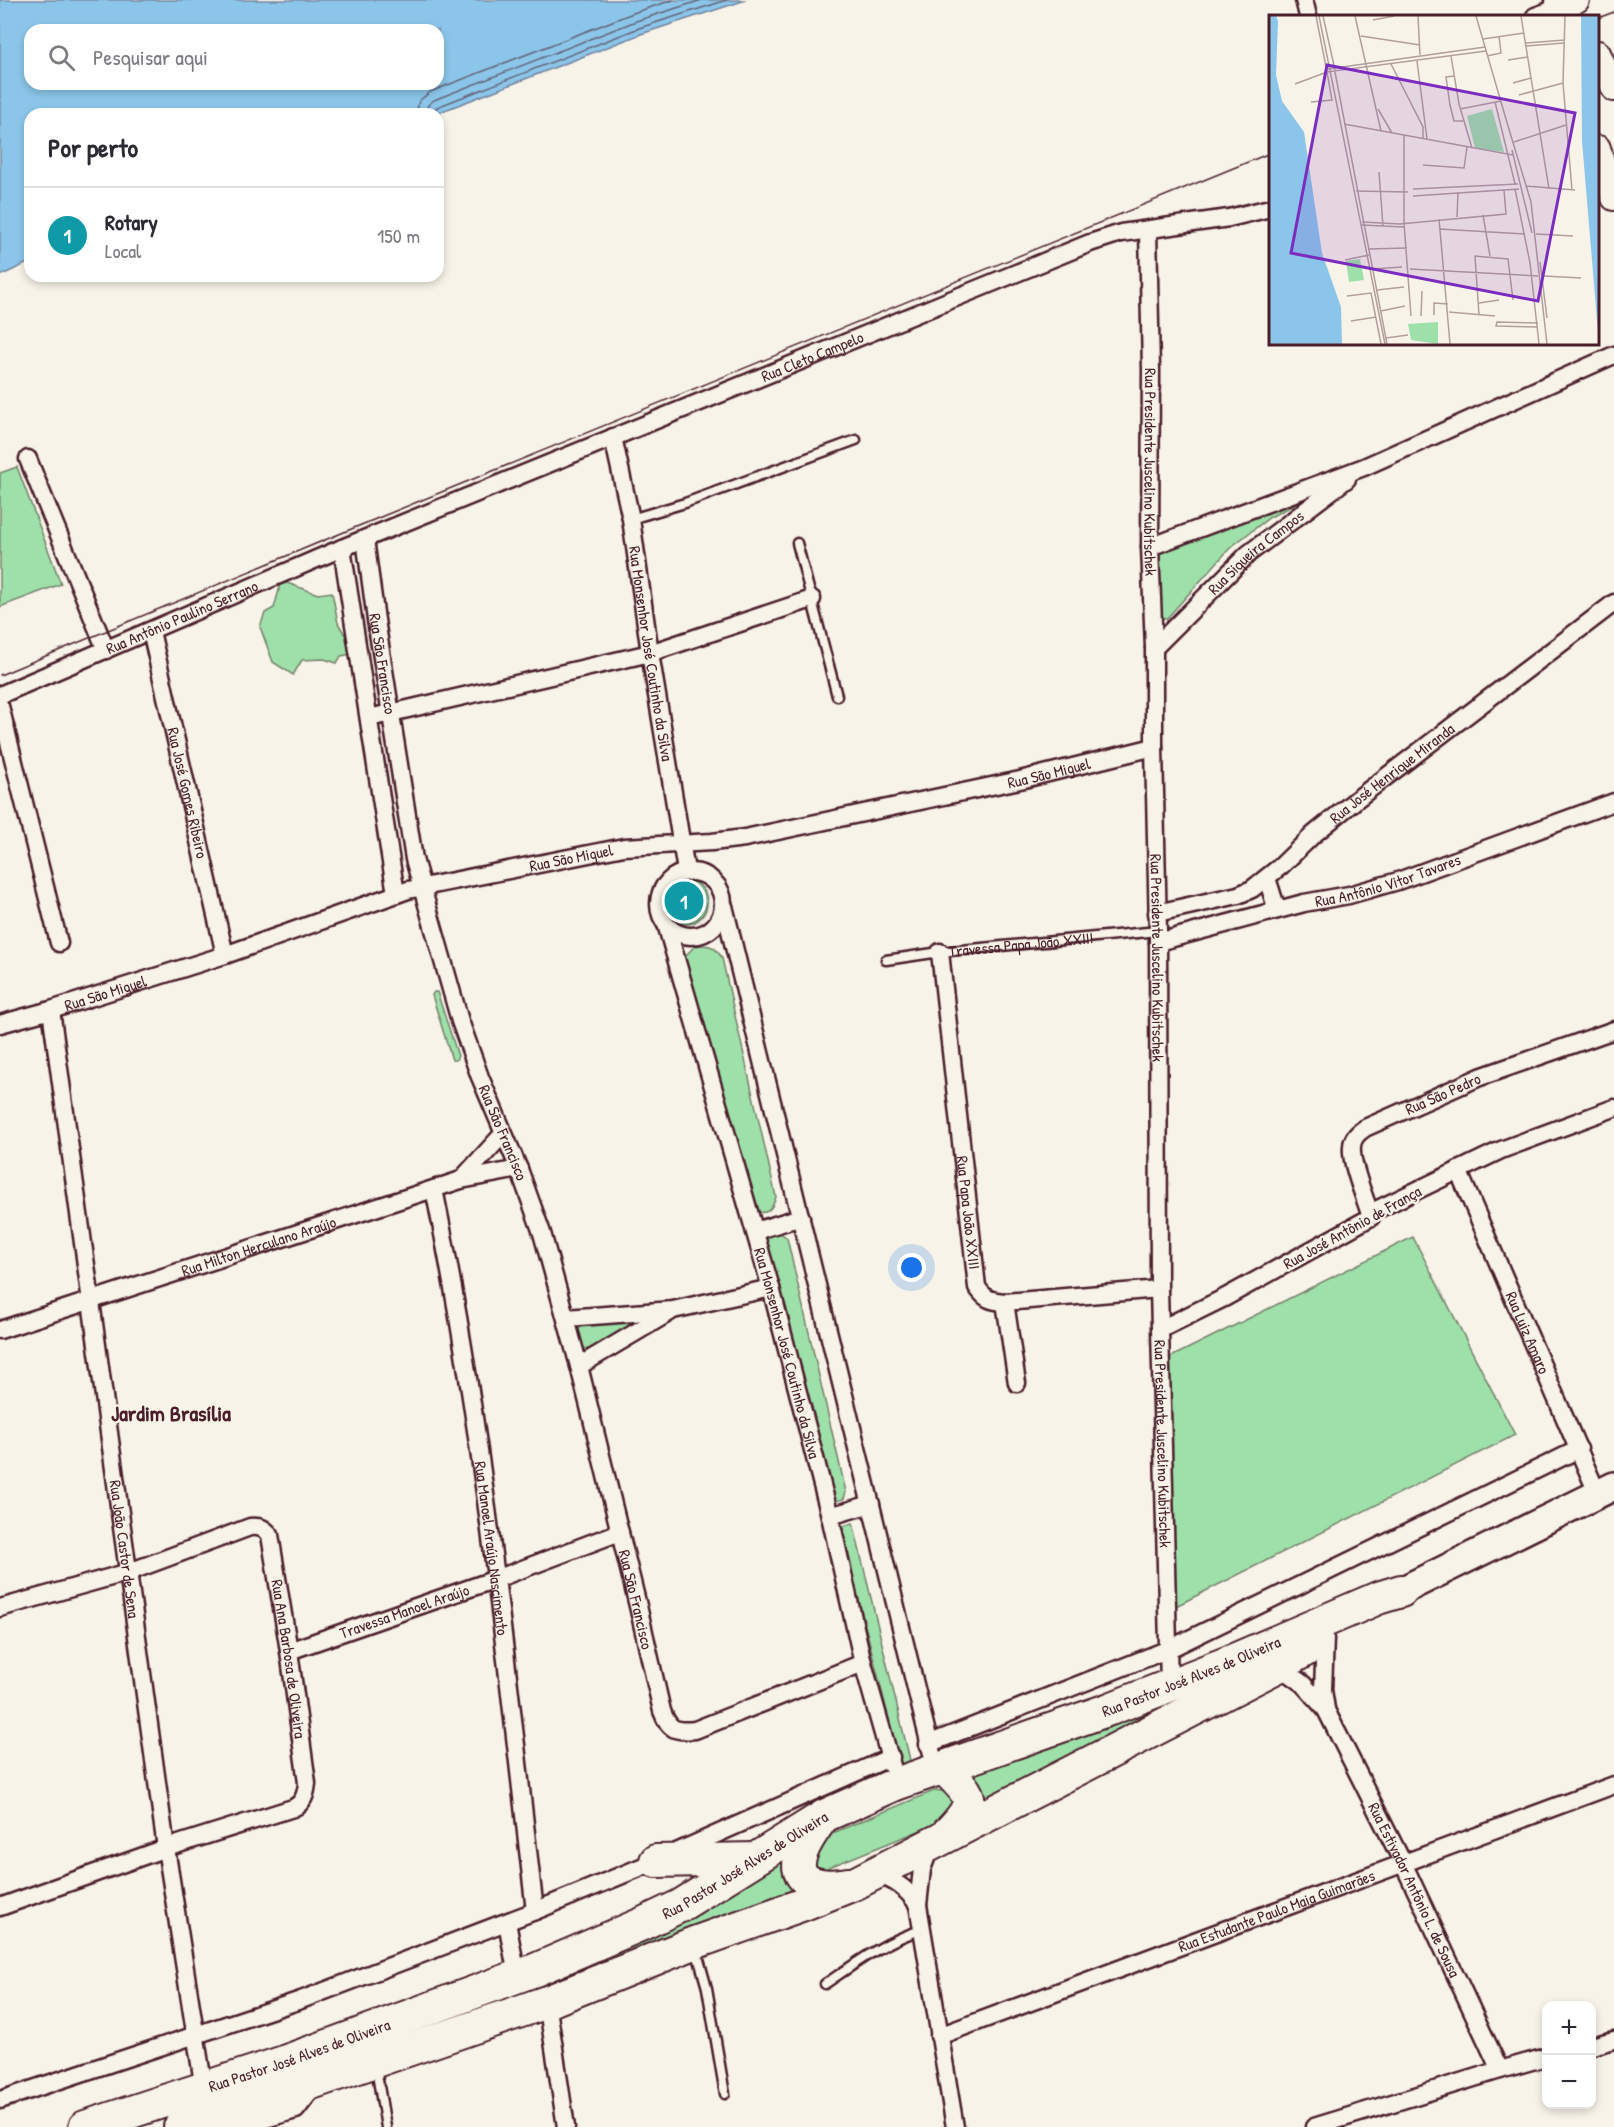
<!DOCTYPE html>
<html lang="pt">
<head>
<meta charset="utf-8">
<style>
  body { margin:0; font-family:"Patrick Hand",sans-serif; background:#f7f7f7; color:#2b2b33 }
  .controls { position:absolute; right:18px; bottom:18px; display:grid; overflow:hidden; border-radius:12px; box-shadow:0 3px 9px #0003 }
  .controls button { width:54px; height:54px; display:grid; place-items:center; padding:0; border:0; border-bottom:2px solid #e1e1e2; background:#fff; color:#2b2b33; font:30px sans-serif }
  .you { position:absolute; left:912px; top:1268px; width:21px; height:21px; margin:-15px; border:4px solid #fff; border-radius:50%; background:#1a73e8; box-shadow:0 0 0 9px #1a73e833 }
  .badge { display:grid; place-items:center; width:39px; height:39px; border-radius:50%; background:#db2777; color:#fff; font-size:20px; font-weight:700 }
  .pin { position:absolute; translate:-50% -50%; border:3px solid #fff; box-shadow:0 2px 6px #0006 }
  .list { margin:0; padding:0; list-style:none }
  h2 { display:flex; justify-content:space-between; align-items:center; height:78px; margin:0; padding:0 24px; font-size:26px }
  h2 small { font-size:20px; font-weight:400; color:#7c7c81 }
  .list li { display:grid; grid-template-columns:39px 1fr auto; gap:18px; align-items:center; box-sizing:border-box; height:96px; padding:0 24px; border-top:2px solid #e1e1e2 }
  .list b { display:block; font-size:22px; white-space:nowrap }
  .list p { margin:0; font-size:20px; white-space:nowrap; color:#7c7c81 }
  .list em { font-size:20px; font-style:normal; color:#7c7c81 }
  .icon { flex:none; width:33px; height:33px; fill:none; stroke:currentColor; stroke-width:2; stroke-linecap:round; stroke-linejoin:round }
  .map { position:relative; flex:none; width:1614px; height:2127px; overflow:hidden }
  .search { position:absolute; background:#fff; box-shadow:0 3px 9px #0003; left:24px; top:24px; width:420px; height:66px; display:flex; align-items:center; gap:15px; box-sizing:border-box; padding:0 21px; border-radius:18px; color:#7c7c81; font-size:22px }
  .panel { position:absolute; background:#fff; box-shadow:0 3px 9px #0003; left:24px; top:108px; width:420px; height:174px; border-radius:18px }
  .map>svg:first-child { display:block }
  .green { fill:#9ee0aa; stroke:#74806a; stroke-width:1.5 }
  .water { fill:#8bc6ea; stroke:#71839e; stroke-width:1.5; fill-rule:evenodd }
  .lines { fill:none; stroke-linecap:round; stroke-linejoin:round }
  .shore { stroke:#646277; stroke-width:1.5 }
  .lane-casing { stroke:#4a1f2b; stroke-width:13 }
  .street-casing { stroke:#4a1f2b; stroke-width:21 }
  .secondary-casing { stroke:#4a1f2b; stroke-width:28 }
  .primary-casing { stroke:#4a1f2b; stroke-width:32 }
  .highway-casing { stroke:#4a1f2b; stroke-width:36 }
  .lane { stroke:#f7f3e8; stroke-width:8 }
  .street { stroke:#f7f3e8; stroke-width:16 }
  .secondary { stroke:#f7f3e8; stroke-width:24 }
  .primary { stroke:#f7f3e8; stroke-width:27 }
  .highway { stroke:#f7f3e8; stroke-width:32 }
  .tram { stroke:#4a1f2b; stroke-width:1.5 }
  .labels { text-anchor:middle; stroke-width:4.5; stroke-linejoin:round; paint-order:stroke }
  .street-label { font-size:16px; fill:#4a1f2b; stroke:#f7f3e8 }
  .district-label { font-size:22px; font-weight:bold; fill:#4a1f2b; stroke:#f7f3e8 }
  .inset-road { fill:none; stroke:#b29e9c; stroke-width:1.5 }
  .view { fill:#7b2cbf; fill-opacity:0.15; stroke:#7b2cbf; stroke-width:3 }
  .inset-edge { fill:none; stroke:#4a1f2b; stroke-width:3 }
</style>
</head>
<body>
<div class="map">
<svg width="1614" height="2127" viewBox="0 0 1614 2127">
  <rect width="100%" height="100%" fill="#f7f3e8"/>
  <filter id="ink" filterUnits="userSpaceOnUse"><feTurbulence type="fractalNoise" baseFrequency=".0167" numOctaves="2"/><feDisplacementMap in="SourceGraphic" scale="12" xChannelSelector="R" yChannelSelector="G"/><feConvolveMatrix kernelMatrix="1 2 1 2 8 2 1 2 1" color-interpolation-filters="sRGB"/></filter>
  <g filter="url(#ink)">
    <g class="green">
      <polygon points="17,467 61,584 0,607 0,473"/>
      <polygon points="1337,481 1334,485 1270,517 1231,547 1167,618 1159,618 1158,554"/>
      <polygon points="287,583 318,594 332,592 338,623 345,635 358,653 341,656 337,663 324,659 302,660 293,675 273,662 260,627 265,613 274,608 279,590 279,585"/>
      <circle cx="685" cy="902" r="22"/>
      <path d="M701,945C712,945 716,948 722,958L776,1197C772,1209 767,1217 753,1210L683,958L695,946Z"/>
      <polygon points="434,992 437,992 458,1056 456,1060 452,1060 432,995"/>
      <polygon points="774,1234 782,1234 787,1238 846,1492 844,1499 836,1501 830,1498 763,1244 766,1239"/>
      <polygon points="1413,1237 1515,1435 1176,1606 1167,1359"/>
      <polygon points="647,1319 590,1350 584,1348 577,1342 577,1330 583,1326"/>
      <polygon points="853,1523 910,1760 908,1764 904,1765 900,1762 842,1535 843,1526"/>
      <polygon points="1163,1705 1031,1782 980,1809 959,1773"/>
      <polygon points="936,1790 946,1792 954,1802 946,1820 817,1872 804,1849 811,1842"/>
      <polygon points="781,1859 784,1871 802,1891 550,1984 220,2099"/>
    </g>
    <path class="water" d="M0,0H746L641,34L435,114H30V262L0,276ZM30,30H438V84H30Z"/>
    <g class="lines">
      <g class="shore">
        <polyline points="416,114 419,101 430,92 633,13 673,0"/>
        <polyline points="425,114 428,105 434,100 636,21 702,0"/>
        <polyline points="432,114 437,107 639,28 727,0"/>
      </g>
      <g class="lane-casing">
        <g id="lane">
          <polyline points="631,519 685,503 856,440"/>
          <polyline points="797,543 837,696"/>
          <path id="s1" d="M886,960L940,952L1158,931"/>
          <polyline points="696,1949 707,1988 725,2094"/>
          <path d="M825,1984C856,1963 885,1941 921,1930"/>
          <polyline points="376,2068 386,2127"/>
        </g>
      </g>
      <g class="street-casing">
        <g id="street">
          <polyline points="1304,0 1308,16"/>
          <polyline points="1535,16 1557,8 1554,0"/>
          <path id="s2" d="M1148,230L1151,370L1150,547L1154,648V747L1158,931L1159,1289L1169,1685"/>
          <path id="s3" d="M613,437L631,519L650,653L686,871"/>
          <polyline points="28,459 106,650"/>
          <path id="s4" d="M365,539L376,620L414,859L460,1021L480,1077L519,1169L542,1233L579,1366L638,1606L662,1711C669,1730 675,1732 695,1730L863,1663"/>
          <polyline points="1150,547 1364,467 1614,355"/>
          <polyline points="342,548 396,894"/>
          <path id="s5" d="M151,631L225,955"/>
          <path id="s6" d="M1154,648L1248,554L1347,479"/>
          <path id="s7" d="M0,695L342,548L1090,243L1121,233L1229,218L1270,208"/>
          <polyline points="0,706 59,943"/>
          <polyline points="369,718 650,653 812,599"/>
          <circle cx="691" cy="904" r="32"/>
          <polyline points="1267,878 1277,910"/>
          <polyline points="724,906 936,1770"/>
          <path id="s8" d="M1157,913L1238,895L1252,889L1281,866L1313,835L1357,799L1614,603"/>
          <path id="s9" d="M666,924L771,1288L830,1516L863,1663L892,1766"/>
          <path id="s10" d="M1158,942L1304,903L1349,895L1398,881L1614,802"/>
          <path id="s11" d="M940,952L977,1287C985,1299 990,1301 1005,1302L1159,1289"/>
          <path id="s12" d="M51,1010L166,1848L204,2089"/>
          <path id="s13" d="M0,1024L51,1010L225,955L408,890L624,847L712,842L745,838L1020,780L1154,747"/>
          <path id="s14" d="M1458,1170L1598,1495"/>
          <polyline points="461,1180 503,1134"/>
          <path id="s15" d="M434,1189C483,1427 507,1670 535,1911"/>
          <path id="s16" d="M1371,1217C1366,1200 1350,1163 1352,1147C1352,1138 1358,1133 1365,1128L1480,1077L1614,1030"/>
          <polyline points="755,1231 801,1217"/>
          <polyline points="1005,1302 1017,1383"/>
          <polyline points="566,1318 673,1310 771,1288"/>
          <polyline points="1161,1329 1226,1297 1371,1217 1374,1211 1501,1150 1614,1108"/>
          <path id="s17" d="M0,1330L461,1180L519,1169"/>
          <polyline points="579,1366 670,1312"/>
          <polyline points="830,1516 871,1504"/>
          <path id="s18" d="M0,1608L129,1572L250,1527C260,1526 264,1528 270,1535L289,1651L307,1783C306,1793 304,1803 293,1808L166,1848L0,1907"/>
          <polyline points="1325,1638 1323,1690 1326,1709"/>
          <path id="s19" d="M289,1651L496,1579L620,1532"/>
          <path id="s20" d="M1278,1666L1303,1684L1326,1710L1403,1863L1500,2070"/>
          <polyline points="928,1744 1169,1649 1579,1449"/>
          <polyline points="931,1845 922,1869 918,1905 955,2127"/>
          <path d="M874,1873C894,1880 906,1887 918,1905"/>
          <polyline points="507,1922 517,1976"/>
          <polyline points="547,2002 566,2127"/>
          <path id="s21" d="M939,2036L1614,1785"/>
          <polyline points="1592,2046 1614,2040"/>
          <polyline points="0,2100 301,2000 535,1911 656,1861 891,1757"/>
          <polyline points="238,2127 296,2110 314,2087"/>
          <polyline points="1314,2127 1500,2070 1546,2057"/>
        </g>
      </g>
      <g class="secondary-casing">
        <g id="secondary">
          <polyline points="1560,16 1557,8 1577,0"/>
          <polyline points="1598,53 1614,89"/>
          <polyline points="1598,148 1614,198"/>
        </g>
      </g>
      <g class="primary-casing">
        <polyline id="primary" points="1401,1591 1614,1486"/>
      </g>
      <g class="highway-casing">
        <g id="highway">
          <path d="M944,1768C973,1797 979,1801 948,1833"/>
          <path d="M820,1821C807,1839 780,1877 820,1885C829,1887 840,1885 849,1884"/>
          <polyline points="656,1861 754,1859"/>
          <path id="s22" d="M85,2127L284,2062L535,1970L642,1924L680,1906L824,1816L896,1784L1110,1709L1227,1663L1378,1598L1401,1591"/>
          <polyline points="180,2127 210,2118 547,2002 694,1943 804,1904 854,1884 1278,1666 1316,1644"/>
        </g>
      </g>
      <use href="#lane" class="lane"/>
      <use href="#street" class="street"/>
      <use href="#secondary" class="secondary"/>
      <use href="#primary" class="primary"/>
      <use href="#highway" class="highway"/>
      <g class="tram">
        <polyline points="1598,18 1614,12"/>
        <polyline points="0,675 361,525 1270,153"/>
      </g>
    </g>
  </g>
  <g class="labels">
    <g class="street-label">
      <text dy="6" stroke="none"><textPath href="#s7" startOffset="880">Rua Cleto Campelo</textPath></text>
      <text dy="6" stroke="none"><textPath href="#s2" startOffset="242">Rua Presidente Juscelino Kubitschek</textPath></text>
      <text dy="6" stroke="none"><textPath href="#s6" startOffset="140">Rua Siqueira Campos</textPath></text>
      <text dy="6" stroke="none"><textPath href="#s7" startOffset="198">Rua Antônio Paulino Serrano</textPath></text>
      <text dy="6" stroke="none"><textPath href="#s3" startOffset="220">Rua Monsenhor José Coutinho da Silva</textPath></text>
      <text dy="6" stroke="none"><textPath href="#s4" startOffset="126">Rua São Francisco</textPath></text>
      <text dy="6" stroke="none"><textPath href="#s13" startOffset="1082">Rua São Miguel</textPath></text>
      <text dy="6" stroke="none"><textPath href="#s8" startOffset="280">Rua José Henrique Miranda</textPath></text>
      <text dy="6" stroke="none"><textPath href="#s5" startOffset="166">Rua José Gomes Ribeiro</textPath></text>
      <text dy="6" stroke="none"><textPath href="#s13" startOffset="596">Rua São Miguel</textPath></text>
      <text dy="6" stroke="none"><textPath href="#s10" startOffset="238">Rua Antônio Vitor Tavares</textPath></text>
      <text dy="6" stroke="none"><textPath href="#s1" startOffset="136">Travessa Papa João XXIII</textPath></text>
      <text dy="6" stroke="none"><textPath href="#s2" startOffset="728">Rua Presidente Juscelino Kubitschek</textPath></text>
      <text dy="6" stroke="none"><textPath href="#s13" startOffset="110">Rua São Miguel</textPath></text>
      <text dy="6" stroke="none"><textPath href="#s16" startOffset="182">Rua São Pedro</textPath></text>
      <text dy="6" stroke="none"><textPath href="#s4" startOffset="612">Rua São Francisco</textPath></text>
      <text dy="6" stroke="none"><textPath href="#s11" startOffset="262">Rua Papa João XXIII</textPath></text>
      <text transform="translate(1352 1227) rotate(-29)" y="6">Rua José Antônio de França</text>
      <text dy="6" stroke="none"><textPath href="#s17" startOffset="272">Rua Milton Herculano Araújo</textPath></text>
      <text dy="6" stroke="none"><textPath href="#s14" startOffset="177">Rua Luiz Amaro</textPath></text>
      <text dy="6" stroke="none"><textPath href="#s9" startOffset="446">Rua Monsenhor José Coutinho da Silva</textPath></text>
      <text dy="6" stroke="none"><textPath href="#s2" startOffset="1214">Rua Presidente Juscelino Kubitschek</textPath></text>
      <text dy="6" stroke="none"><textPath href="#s15" startOffset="364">Rua Manoel Araújo Nascimento</textPath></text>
      <text dy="6" stroke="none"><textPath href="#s12" startOffset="544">Rua João Castor de Sena</textPath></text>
      <text dy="6" stroke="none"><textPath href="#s4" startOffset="1098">Rua São Francisco</textPath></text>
      <text dy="6" stroke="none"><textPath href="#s19" startOffset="122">Travessa Manoel Araújo</textPath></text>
      <text dy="6" stroke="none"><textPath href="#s18" startOffset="411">Rua Ana Barbosa de Oliveira</textPath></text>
      <text dy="6" stroke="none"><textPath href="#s22" startOffset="1198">Rua Pastor José Alves de Oliveira</textPath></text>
      <text dy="6" stroke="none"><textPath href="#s22" startOffset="712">Rua Pastor José Alves de Oliveira</textPath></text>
      <text dy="6" stroke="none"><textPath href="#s20" startOffset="266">Rua Estivador Antônio L. de Sousa</textPath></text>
      <text dy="6" stroke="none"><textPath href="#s21" startOffset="360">Rua Estudante Paulo Maia Guimarães</textPath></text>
      <text dy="6" stroke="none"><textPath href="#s22" startOffset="226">Rua Pastor José Alves de Oliveira</textPath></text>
    </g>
    <g class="district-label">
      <text x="171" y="1421">Jardim Brasília</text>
    </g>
  </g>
  <g transform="translate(1269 15)">
    <rect width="330" height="330" fill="#f7f3e8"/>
    <path d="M223,94L235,137L206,133L198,101ZM91,244L95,265L80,267L77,246ZM169,307V329L142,325L139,309Z" fill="#9ee0aa"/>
    <path d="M0,1H7L9,6L7,60L13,86L35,117L53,238L72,292L73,329H0ZM312,1H330V329L313,126Z" fill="#8bc6ea"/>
    <path class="inset-road" d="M47,1L58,57L217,36M50,1L116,329M54,1L66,55M86,1L112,116M149,1L151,40M207,1L239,111M252,1L280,174M296,1L294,68L303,175M104,5L125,1M92,21L151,30M214,24L255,18M257,28L296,25M257,31L295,28M182,41L190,89L203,133M218,41L232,38L230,21M239,45L259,42M148,46L158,124M122,49L154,112V124M59,54L216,32M66,57L118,329M185,61L177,62L181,90L185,106H194M244,68L262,63M26,69L58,57L63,85L42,87M250,80L294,68M226,87L246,169M109,94L123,118M191,94L232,86M75,109L244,140M239,111L262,187L278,329M135,120V208L142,301M245,127L297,110M243,135L263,218M154,150L195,153L198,132M110,157L114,211M257,171L306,175M144,174L249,169M246,174L261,248L270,329M87,176L139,177M144,181L250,174M214,200L221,241M188,202L189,177M170,204L181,329M93,207L131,209L237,199L235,175M93,210L135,212M170,214L256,219M267,219L304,221M99,234L138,233M76,245L100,240M271,247L278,303M103,254L133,252M141,254L269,261M275,261L312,263M108,275L135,272M78,281L102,278L112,329M210,288L230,285M112,296L136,291M180,297L226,301M165,300V288L179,289M210,300L206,241L239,244L244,285M152,301L153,276M82,306L107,302M269,308L228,307L227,311L269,312M117,323L139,320"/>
    <path class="view" d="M58,50L306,98L269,286L22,238Z"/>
    <rect width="330" height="330" class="inset-edge"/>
  </g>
</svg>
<div class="controls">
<button>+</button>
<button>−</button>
</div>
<div class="you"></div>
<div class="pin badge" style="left:684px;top:901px;background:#0f9aa8">1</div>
<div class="search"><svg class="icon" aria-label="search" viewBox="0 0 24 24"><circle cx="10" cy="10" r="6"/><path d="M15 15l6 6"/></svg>Pesquisar aqui</div>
<section class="panel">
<h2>Por perto<small></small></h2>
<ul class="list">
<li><span class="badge" style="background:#0f9aa8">1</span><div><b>Rotary</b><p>Local</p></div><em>150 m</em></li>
</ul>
</section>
</div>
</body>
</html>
